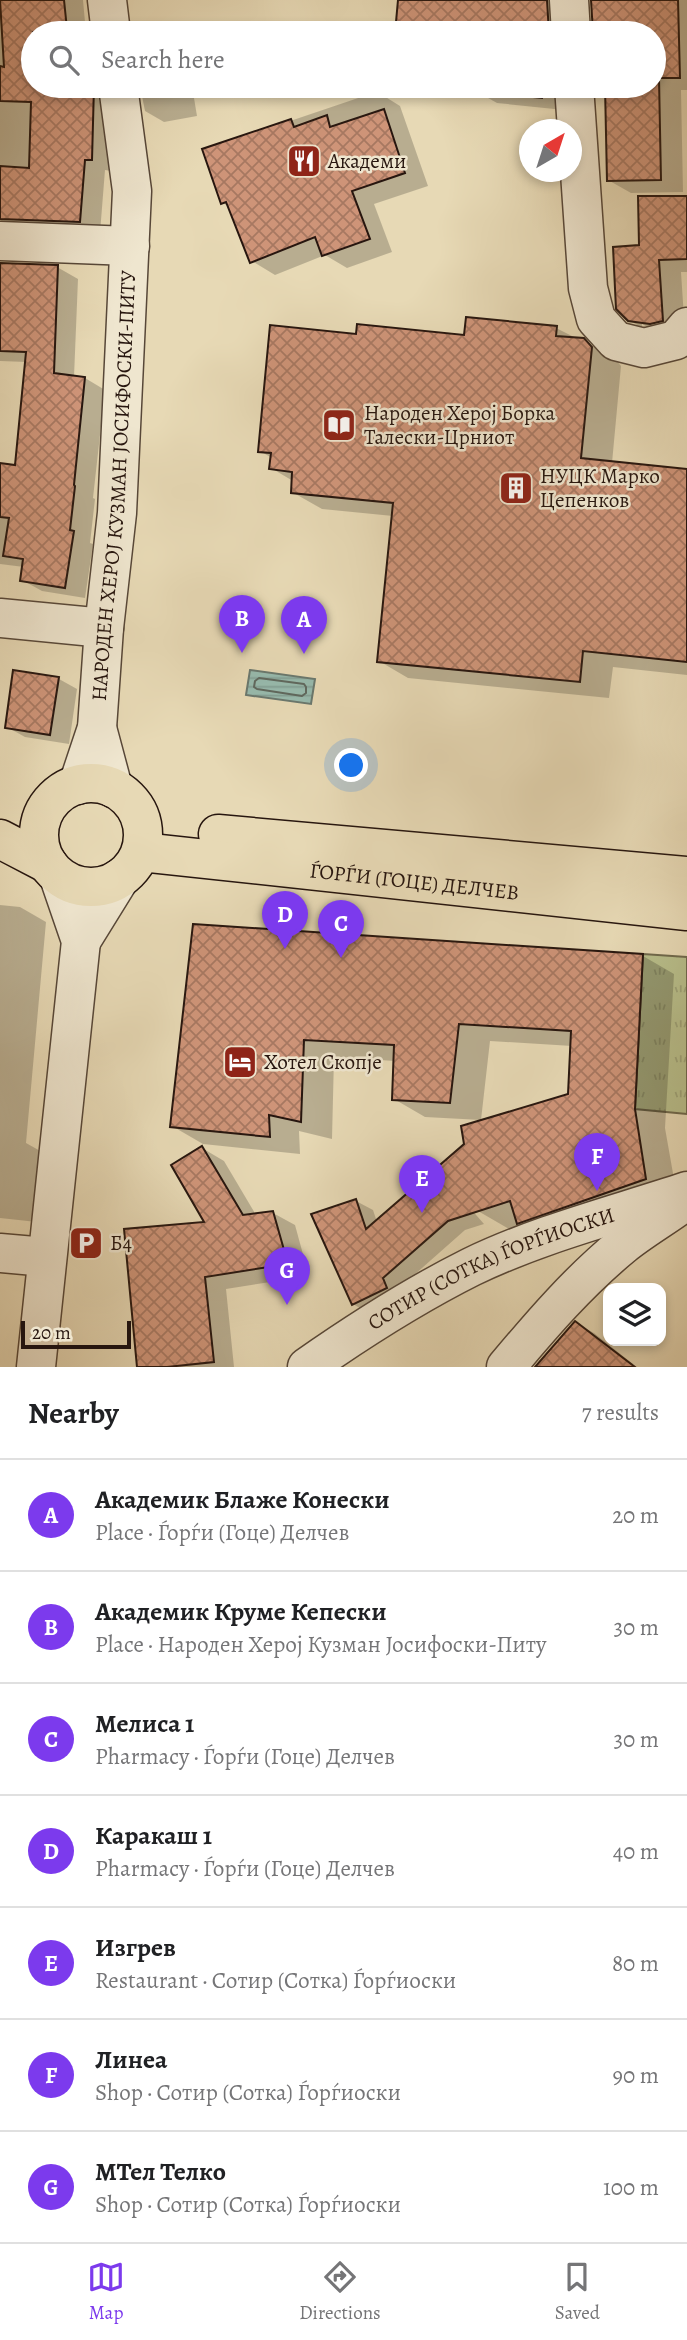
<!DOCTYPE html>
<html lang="en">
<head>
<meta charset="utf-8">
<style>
  body { margin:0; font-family:Alegreya,serif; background:#f2f2f2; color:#202124 }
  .controls { position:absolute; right:21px; bottom:21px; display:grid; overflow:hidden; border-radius:14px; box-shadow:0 4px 10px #0003 }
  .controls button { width:63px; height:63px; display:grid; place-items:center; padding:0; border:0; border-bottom:2px solid #e0e0e0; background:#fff; color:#202124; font:35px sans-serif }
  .compass { position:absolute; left:519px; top:119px; width:63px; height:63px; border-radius:50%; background:#fff; box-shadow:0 4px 10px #0003; rotate:39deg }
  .scale { position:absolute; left:21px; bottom:18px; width:110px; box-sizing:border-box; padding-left:7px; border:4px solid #27160f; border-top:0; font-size:19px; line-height:24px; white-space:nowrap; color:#27160f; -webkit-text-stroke:5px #efe6cf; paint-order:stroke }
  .you { position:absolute; left:352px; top:766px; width:24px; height:24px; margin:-18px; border:5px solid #fff; border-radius:50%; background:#1a73e8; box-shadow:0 0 0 10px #1a73e833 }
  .badge { display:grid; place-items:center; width:46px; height:46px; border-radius:50%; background:#7c3aed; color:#fff; font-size:23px; font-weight:700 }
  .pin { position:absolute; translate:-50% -58px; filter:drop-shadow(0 2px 4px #0008) }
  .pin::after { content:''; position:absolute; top:37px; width:24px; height:21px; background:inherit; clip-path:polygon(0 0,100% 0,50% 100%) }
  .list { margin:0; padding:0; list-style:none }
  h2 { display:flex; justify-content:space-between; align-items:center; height:91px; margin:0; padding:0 28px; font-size:30px }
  h2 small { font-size:23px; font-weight:400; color:#757577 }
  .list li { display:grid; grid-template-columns:46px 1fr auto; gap:21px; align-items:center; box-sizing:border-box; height:112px; padding:0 28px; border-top:2px solid #e0e0e0 }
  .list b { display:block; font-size:26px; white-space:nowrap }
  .list p { margin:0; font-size:23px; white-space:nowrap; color:#757577 }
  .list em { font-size:23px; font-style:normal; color:#757577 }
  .icon { flex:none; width:38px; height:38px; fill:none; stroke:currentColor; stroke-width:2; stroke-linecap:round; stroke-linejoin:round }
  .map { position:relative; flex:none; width:687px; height:1367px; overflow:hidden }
  .search { position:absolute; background:#fff; box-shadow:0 4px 10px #0003; left:21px; right:21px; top:21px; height:77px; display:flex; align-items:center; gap:18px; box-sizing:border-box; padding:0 24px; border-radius:38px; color:#757577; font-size:26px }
  .sheet { height:875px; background:#fff }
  nav { display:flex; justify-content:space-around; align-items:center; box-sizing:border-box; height:98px; border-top:2px solid #e0e0e0; background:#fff; font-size:19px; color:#757577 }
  nav a { display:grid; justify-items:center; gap:4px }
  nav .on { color:#7c3aed }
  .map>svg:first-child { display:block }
  .grass { fill:url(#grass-tufts); stroke:#706a4e; stroke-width:2 }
  .water { fill:url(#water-rules); stroke:#6a786e; stroke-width:2 }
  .shadow { fill:#0003 }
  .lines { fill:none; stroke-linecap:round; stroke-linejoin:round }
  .shore { stroke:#5f685e; stroke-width:2 }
  .building { fill:url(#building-cross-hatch); stroke:#27160f; stroke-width:2 }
  .minor-casing { stroke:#574738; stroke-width:41 }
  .major-casing { stroke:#27160f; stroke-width:41 }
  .minor { stroke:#efe6cf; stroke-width:38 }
  .major { stroke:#e7d9b5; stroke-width:38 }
  .labels { text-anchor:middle; stroke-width:5; stroke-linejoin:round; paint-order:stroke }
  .poi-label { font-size:21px; fill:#27160f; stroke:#efe6cf; text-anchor:start }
  .street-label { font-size:21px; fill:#27160f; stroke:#efe6cf }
</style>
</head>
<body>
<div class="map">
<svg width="687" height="1367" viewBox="0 0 687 1367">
  <defs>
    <pattern id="grass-tufts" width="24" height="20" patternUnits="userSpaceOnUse" patternTransform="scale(1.75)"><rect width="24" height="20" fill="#b8bf8c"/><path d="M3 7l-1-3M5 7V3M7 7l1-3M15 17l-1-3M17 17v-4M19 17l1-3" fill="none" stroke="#9ea378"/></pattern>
    <pattern id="water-rules" width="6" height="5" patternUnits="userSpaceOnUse" patternTransform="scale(1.75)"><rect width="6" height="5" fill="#97baad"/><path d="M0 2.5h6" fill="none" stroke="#829f94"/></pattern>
    <pattern id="building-cross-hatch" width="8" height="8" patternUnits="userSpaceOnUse" patternTransform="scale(1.75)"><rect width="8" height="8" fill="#ce9478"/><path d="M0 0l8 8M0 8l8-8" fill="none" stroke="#a77861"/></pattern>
  </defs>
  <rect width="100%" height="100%" fill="#e7d9b5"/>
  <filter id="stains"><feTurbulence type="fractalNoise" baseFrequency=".00286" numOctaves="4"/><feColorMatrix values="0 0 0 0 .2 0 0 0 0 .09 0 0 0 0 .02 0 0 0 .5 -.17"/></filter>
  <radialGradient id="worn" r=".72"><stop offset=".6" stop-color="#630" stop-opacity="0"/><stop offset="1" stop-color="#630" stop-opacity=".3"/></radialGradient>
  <polygon class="grass" points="643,954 687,957 687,1114 635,1109"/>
  <polygon class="water" points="250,670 315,679 311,704 246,695"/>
  <g class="shadow">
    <polygon points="0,0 83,0 86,33 33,33 33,86 114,86 111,171 105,170 100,233 18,231 0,220"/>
    <polygon points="400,0 575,0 571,33 277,33 277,26 396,33"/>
    <polygon points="593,0 687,0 687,90 681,90 683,192 631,193 608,180 606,86 654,86 654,33 594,33"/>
    <polygon points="140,86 192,86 197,116 164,122 145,111"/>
    <polygon points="287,86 393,86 397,97 384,96 400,106 428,186 374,204 392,252 347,268 325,255 275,275 252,261 229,207 223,203 205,150 367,95 297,91"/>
    <polygon points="474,86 566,86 564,110 497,103 474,90"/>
    <polygon points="687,197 687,272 681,272 685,333 664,336 642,324 642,328 629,320 640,247"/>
    <polygon points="0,265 57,267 78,279 74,377 85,378 105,390 93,498 95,499 90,543 93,544 85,598 42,591 22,580 24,567 0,564 0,464 16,466 27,362 0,361"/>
    <polygon points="556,328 614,357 621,366 612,463 687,479 687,675 613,667 609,698 408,678 379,661 393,516 322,509 292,492 293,481 271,468 272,458 260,451 358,336 466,337"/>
    <polygon points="59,679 77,689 69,744 25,737 7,727"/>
    <polygon points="0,905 20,907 46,922 26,1143 51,1157 46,1223 0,1218"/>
    <polygon points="195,925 643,956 674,974 665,1128 677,1196 549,1240 522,1225 509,1229 478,1211 569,1096 572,1046 490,1041 481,1120 425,1117 394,1099 395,1061 334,1057 332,1139 299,1131 300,1154 203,1144 172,1126"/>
    <polygon points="202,1148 224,1161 256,1215 273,1213 295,1225 309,1276 226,1289 234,1367 139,1367 207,1224"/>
    <polygon points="449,1184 484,1224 465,1230 370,1314 353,1304 356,1201 373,1210 377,1222"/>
    <polygon points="576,1323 594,1333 633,1364 631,1367 537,1367"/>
  </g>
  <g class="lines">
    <polygon class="shore" points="259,678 304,684 306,687 306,693 302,696 257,689 254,687 255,681"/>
  </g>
  <g class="building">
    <polygon points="0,0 64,0 67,29 33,32 33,86 94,86 92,160 85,160 80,222 0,219 0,166 29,168 31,102 0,101 0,66 4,67"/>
    <polygon points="398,0 547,0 549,33 395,33"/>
    <polygon points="591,0 678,0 680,78 659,78 661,180 607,181 605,86 654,86 654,33 593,33"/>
    <polygon points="473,86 543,86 542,98 472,91"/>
    <polygon points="384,109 405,173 352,191 370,239 322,256 315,237 250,263 226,202 221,204 202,149 291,119 294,127 327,115 330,127"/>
    <polygon points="638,196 687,196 687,259 659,260 663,321 650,324 628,321 616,309 613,247 639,245"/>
    <polygon points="0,263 58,265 54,373 85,377 74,485 75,486 70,530 74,531 65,588 20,581 23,559 3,556 9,518 0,517 0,463 15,465 26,352 0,351"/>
    <polygon points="466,317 557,326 556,336 584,338 592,347 581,458 687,469 687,662 583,651 580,682 377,662 393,503 291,493 292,472 269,469 271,453 258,452 270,325 356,334 357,324 464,335"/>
    <polygon points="13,670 59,677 50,735 5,728"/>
    <polygon points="193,924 643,954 635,1109 646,1179 517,1224 510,1201 448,1221 383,1278 387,1288 352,1305 311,1214 356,1199 366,1229 464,1144 461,1126 568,1094 571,1031 459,1024 450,1103 392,1100 394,1045 304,1040 301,1122 269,1115 270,1137 170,1127"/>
    <polygon points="202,1146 243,1215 273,1211 288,1264 205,1277 214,1362 167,1367 137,1367 124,1229 204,1222 171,1165"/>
    <polygon points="575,1321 635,1367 535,1367"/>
  </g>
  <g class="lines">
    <g class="minor-casing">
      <g id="minor">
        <polyline points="107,0 111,33"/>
        <polyline points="569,0 571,33"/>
        <polyline points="574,86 588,288 596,319 616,341 644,348 676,340 687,327"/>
        <polyline points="0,241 130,246"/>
        <polyline points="0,618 104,628"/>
        <polyline points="97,728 113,788"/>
        <path id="s1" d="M78,785L97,728L104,628L117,513L132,191L118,86"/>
        <polyline points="81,941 120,878"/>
        <polyline points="0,1253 46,1257"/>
        <polyline points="36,1367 81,941 59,877"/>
        <path id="s2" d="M307,1367C360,1330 413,1296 471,1267C539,1234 615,1215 687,1191"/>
        <path d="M506,1367C542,1324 579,1281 623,1245C639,1232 659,1220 676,1208"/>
      </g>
    </g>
    <g class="major-casing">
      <g id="major">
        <circle cx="91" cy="835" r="52"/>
        <polyline points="218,834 687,876"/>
        <polyline points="0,839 48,864"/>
        <path id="s3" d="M141,852L687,911"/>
      </g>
    </g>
    <use href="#minor" class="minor"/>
    <use href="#major" class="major"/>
  </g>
  <defs>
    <g id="restaurant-square" transform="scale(1.75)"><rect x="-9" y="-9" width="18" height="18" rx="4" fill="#8f2418" stroke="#efe6cf"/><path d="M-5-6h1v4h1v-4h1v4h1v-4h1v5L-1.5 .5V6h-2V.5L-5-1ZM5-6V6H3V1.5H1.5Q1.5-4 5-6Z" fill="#fff"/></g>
    <g id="library-square" transform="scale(1.75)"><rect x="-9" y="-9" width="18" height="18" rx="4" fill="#8f2418" stroke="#efe6cf"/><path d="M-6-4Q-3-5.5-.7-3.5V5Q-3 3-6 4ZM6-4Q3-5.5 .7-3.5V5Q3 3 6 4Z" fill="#fff"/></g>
    <g id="building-square" transform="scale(1.75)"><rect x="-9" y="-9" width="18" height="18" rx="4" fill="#8f2418" stroke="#efe6cf"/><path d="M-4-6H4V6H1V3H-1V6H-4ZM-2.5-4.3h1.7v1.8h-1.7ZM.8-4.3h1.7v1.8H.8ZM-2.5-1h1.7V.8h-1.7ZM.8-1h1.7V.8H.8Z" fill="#fff"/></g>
    <g id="hotel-square" transform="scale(1.75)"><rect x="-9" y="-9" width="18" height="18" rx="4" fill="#8f2418" stroke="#efe6cf"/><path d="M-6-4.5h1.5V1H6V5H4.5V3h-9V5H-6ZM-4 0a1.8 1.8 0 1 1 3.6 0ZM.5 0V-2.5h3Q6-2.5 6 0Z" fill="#fff"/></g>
    <g id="parking-square" transform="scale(1.75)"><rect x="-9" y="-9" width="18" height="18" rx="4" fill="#8f2418" stroke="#efe6cf"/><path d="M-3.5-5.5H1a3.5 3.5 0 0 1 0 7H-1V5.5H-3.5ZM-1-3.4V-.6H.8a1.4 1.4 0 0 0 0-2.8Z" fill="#fff"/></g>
  </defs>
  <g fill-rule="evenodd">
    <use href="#restaurant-square" x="304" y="161"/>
    <use href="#library-square" x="339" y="425"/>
    <use href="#building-square" x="516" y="488"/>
    <use href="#hotel-square" x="240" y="1062"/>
    <use href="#parking-square" x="86" y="1243"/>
  </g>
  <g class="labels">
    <g class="poi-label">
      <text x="328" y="168">Академи</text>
      <text x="364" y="420">Народен Херој Борка<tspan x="364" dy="24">Талески-Црниот</tspan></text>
      <text x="540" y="483">НУЦК Марко<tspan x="540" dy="24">Цепенков</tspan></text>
      <text x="264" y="1069">Хотел Скопје</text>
      <text x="110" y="1250">Б4</text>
    </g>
    <g class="street-label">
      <text dy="7" stroke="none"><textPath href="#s1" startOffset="303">НАРОДЕН ХЕРОЈ КУЗМАН ЈОСИФОСКИ-ПИТУ</textPath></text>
      <text dy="7" stroke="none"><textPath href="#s3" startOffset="275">ЃОРЃИ (ГОЦЕ) ДЕЛЧЕВ</textPath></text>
      <text dy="7" stroke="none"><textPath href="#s2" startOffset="210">СОТИР (СОТКА) ЃОРЃИОСКИ</textPath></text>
    </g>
  </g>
  <rect width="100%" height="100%" filter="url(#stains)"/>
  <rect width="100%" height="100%" fill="url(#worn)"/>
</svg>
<div class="controls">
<button><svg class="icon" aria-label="layers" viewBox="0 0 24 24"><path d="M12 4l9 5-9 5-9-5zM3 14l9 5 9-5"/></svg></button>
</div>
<svg class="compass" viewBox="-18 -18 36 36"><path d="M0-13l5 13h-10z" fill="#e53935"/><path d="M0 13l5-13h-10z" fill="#757577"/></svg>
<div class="scale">20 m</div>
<div class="you"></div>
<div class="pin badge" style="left:304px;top:654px">A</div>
<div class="pin badge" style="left:242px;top:653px">B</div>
<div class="pin badge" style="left:341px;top:958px">C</div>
<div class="pin badge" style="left:285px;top:949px">D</div>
<div class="pin badge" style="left:422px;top:1213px">E</div>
<div class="pin badge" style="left:597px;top:1191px">F</div>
<div class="pin badge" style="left:287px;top:1305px">G</div>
<div class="search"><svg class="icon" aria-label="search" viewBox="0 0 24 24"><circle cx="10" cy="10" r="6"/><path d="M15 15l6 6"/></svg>Search here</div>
</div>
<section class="sheet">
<h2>Nearby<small>7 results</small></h2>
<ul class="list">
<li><span class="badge">A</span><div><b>Академик Блаже Конески</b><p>Place · Ѓорѓи (Гоце) Делчев</p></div><em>20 m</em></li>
<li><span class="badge">B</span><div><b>Академик Круме Кепески</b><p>Place · Народен Херој Кузман Јосифоски-Питу</p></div><em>30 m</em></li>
<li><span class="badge">C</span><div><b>Мелиса 1</b><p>Pharmacy · Ѓорѓи (Гоце) Делчев</p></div><em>30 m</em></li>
<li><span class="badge">D</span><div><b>Каракаш 1</b><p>Pharmacy · Ѓорѓи (Гоце) Делчев</p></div><em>40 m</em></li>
<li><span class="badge">E</span><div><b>Изгрев</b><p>Restaurant · Сотир (Сотка) Ѓорѓиоски</p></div><em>80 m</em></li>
<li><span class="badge">F</span><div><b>Линеа</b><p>Shop · Сотир (Сотка) Ѓорѓиоски</p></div><em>90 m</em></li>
<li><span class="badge">G</span><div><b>МТел Телко</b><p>Shop · Сотир (Сотка) Ѓорѓиоски</p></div><em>100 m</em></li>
</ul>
</section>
<nav>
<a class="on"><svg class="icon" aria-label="map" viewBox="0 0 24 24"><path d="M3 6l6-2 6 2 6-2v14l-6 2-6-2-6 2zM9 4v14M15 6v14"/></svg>Map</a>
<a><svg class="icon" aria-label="directions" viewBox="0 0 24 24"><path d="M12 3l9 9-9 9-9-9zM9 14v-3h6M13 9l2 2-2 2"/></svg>Directions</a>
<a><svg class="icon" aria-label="saved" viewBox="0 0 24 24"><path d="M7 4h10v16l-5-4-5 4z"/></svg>Saved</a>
</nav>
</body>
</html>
